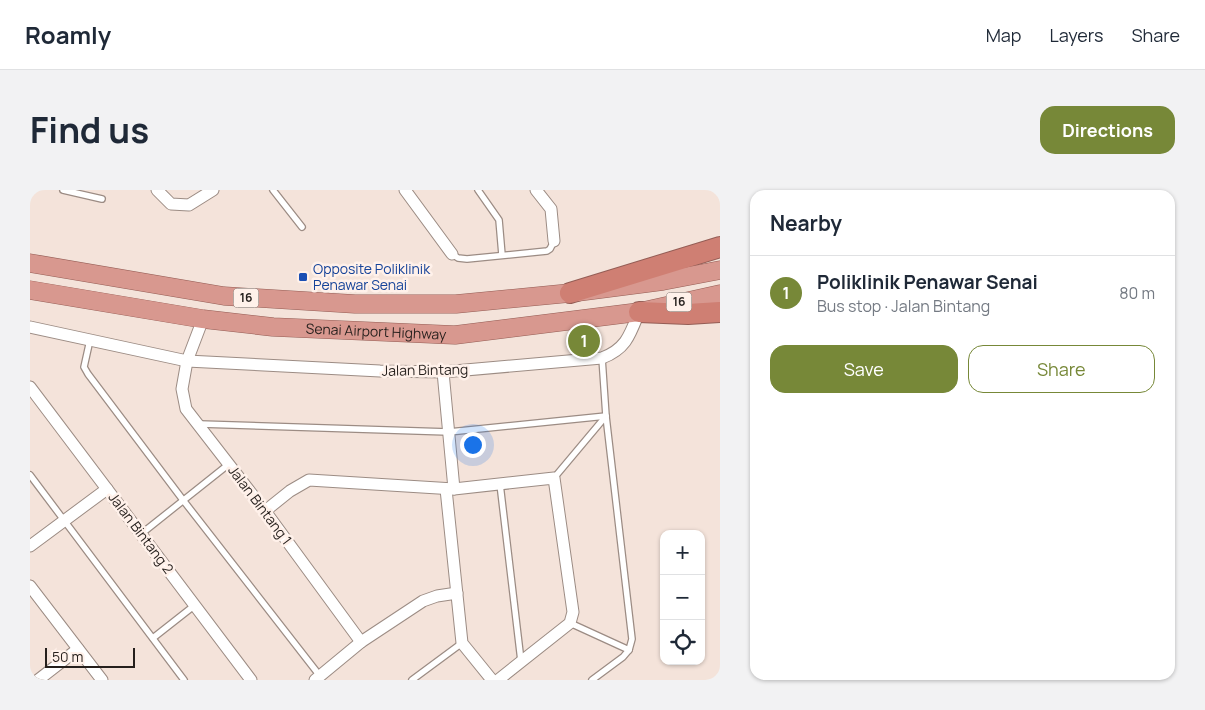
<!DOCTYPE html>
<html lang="en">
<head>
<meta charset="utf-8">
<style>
  body { margin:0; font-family:Manrope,sans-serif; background:#f2f2f3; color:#1f2937 }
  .controls { position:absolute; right:15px; bottom:15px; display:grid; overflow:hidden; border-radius:10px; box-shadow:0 1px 4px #0004 }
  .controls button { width:45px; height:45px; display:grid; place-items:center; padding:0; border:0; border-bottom:1px solid #e0e1e3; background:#fff; color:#1f2937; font:25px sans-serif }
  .scale { position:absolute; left:15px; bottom:12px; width:90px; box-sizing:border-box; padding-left:5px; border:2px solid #251f1c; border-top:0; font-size:14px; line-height:18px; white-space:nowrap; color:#251f1c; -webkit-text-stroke:4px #fff1ea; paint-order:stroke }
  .you { position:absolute; left:442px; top:254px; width:18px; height:18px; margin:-12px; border:4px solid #fff; border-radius:50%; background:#1a73e8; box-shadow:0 0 0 8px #1a73e833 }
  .badge { display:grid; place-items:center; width:32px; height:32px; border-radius:50%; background:#778838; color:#fff; font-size:16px; font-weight:700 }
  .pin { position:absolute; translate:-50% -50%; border:2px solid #fff; box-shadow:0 1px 5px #0006 }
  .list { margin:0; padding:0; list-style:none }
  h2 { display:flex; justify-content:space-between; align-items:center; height:65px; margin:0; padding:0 20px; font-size:21px }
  h2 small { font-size:16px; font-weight:400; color:#747a83 }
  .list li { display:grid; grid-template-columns:32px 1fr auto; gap:15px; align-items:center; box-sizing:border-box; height:75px; padding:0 20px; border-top:1px solid #e0e1e3 }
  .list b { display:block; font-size:19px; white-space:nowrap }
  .list p { margin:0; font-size:16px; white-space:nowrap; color:#747a83 }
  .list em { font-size:16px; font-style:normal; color:#747a83 }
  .actions { display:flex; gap:10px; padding:15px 20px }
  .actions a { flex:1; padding:11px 0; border:1px solid #778838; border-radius:15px; text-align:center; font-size:18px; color:#778838 }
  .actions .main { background:#778838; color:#fff }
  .icon { flex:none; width:28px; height:28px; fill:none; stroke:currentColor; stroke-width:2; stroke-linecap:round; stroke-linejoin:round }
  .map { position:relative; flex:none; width:690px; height:490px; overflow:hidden; border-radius:15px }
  header { display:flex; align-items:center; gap:30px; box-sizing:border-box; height:70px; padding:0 25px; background:#fff; border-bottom:1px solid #e0e1e3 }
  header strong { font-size:24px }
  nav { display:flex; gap:28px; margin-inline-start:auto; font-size:18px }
  .intro { display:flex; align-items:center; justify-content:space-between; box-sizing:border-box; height:120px; padding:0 30px }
  h1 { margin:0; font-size:35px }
  .button { padding:12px 22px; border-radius:15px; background:#778838; color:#fff; font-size:18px; font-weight:700 }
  main { display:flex; gap:30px; padding:0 30px }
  aside { flex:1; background:#fff; border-radius:15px; box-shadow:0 1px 4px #0004 }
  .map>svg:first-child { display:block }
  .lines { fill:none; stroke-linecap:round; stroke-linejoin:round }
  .service-casing { stroke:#9c8c84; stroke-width:8 }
  .minor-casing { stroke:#9c8c84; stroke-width:13 }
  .trunk-casing { stroke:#945d55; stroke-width:19 }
  .motorway-casing { stroke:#945d55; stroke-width:22 }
  .service { stroke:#fff; stroke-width:5.5 }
  .minor { stroke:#fff; stroke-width:11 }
  .trunk { stroke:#d8988f; stroke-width:18 }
  .motorway { stroke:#cf7f73; stroke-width:20 }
  .transit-dot { fill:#1a4fb4; stroke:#fff1ea; stroke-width:2 }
  .labels { text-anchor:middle; stroke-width:5; stroke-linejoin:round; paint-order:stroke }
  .shield { fill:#fff1ea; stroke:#665e5a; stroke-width:1 }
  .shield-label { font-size:12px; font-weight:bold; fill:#251f1c }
  .transit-label { font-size:14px; fill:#164399; stroke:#fff1ea; text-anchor:start }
  .street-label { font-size:14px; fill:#251f1c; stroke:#fff1ea }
</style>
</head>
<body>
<header>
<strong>Roamly</strong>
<nav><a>Map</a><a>Layers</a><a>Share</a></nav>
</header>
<div class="intro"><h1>Find us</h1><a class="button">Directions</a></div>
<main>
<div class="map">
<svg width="690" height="490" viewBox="0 0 690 490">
  <rect width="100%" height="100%" fill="#f4e3da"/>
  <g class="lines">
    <g class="service-casing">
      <g id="service">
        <polyline points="33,0 72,9"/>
        <polyline points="243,0 272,37"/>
        <polyline points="448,0 469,30 472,65"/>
        <polyline points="422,64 428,68 437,69 517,61 520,59 524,51"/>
        <polyline points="60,150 54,177 58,184 153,310 290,486"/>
        <polyline points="170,234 419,242 576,226"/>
        <polyline points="0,285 154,490"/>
        <polyline points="524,288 576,226"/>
        <polyline points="470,294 491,471"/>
        <polyline points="111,344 199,274"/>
        <polyline points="540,433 599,460"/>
        <polyline points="123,448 165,415"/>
        <polyline points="382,490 432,453"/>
        <polyline points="562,490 593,467 599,460 602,449 576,226 572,168"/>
      </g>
    </g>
    <g class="minor-casing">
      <g id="minor">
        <polyline points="127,0 141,14 159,15 183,0"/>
        <polyline points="375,0 422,64"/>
        <polyline points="506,0 521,19 524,51"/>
        <polyline points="173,129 157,171 152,199 156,219 235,321 331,452"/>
        <path d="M0,137L157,171L350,181L413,182L572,168C596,159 600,145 609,122"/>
        <polyline points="413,182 424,299"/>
        <polyline points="0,197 221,490"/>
        <polyline points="416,299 432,453 462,490"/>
        <polyline points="235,321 260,301 279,290 424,299 524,288 543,422 540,433 468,490"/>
        <polyline points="0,356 77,299"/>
        <polyline points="0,396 72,490"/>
        <polyline points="8,490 48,459"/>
        <polyline points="285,490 331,452 393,411 407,406 427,403"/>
      </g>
    </g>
    <g class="trunk-casing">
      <g id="trunk">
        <polyline points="0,73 194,106 325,114 426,114 540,103 633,91 690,80"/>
        <path id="s1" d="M0,100L173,129L243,137L425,145L609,122L690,104"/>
      </g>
    </g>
    <g class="motorway-casing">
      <g id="motorway">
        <polyline points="540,103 690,57"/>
        <polyline points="609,122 658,124 690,122"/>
      </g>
    </g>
    <use href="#service" class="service"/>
    <use href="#minor" class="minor"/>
    <use href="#trunk" class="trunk"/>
    <use href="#motorway" class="motorway"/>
  </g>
  <rect class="transit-dot" x="268" y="82" width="10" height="10" rx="2.5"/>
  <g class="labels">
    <g class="shield">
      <rect x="203.5" y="98.5" width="25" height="19" rx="4"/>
      <rect x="636.5" y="102.5" width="25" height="19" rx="4"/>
    </g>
    <g class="shield-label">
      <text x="216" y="112">16</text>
      <text x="649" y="116">16</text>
    </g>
    <g class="transit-label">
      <text x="283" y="84">Opposite Poliklinik<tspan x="283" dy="16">Penawar Senai</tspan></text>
    </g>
    <g class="street-label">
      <text dy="5" stroke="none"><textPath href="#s1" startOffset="349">Senai Airport Highway</textPath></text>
      <text transform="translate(395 180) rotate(-1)" y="5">Jalan Bintang</text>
      <text transform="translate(230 315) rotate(53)" y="5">Jalan Bintang 1</text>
      <text transform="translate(111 343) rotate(53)" y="5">Jalan Bintang 2</text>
    </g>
  </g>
</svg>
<div class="controls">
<button>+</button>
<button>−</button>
<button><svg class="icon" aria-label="locate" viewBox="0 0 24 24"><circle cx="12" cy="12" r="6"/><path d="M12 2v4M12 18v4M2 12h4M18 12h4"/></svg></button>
</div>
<div class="scale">50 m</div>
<div class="you"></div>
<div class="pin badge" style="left:554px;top:151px">1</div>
</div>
<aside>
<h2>Nearby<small></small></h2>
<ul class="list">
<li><span class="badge">1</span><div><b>Poliklinik Penawar Senai</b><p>Bus stop · Jalan Bintang</p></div><em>80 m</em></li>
</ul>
<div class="actions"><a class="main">Save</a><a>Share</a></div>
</aside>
</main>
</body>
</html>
